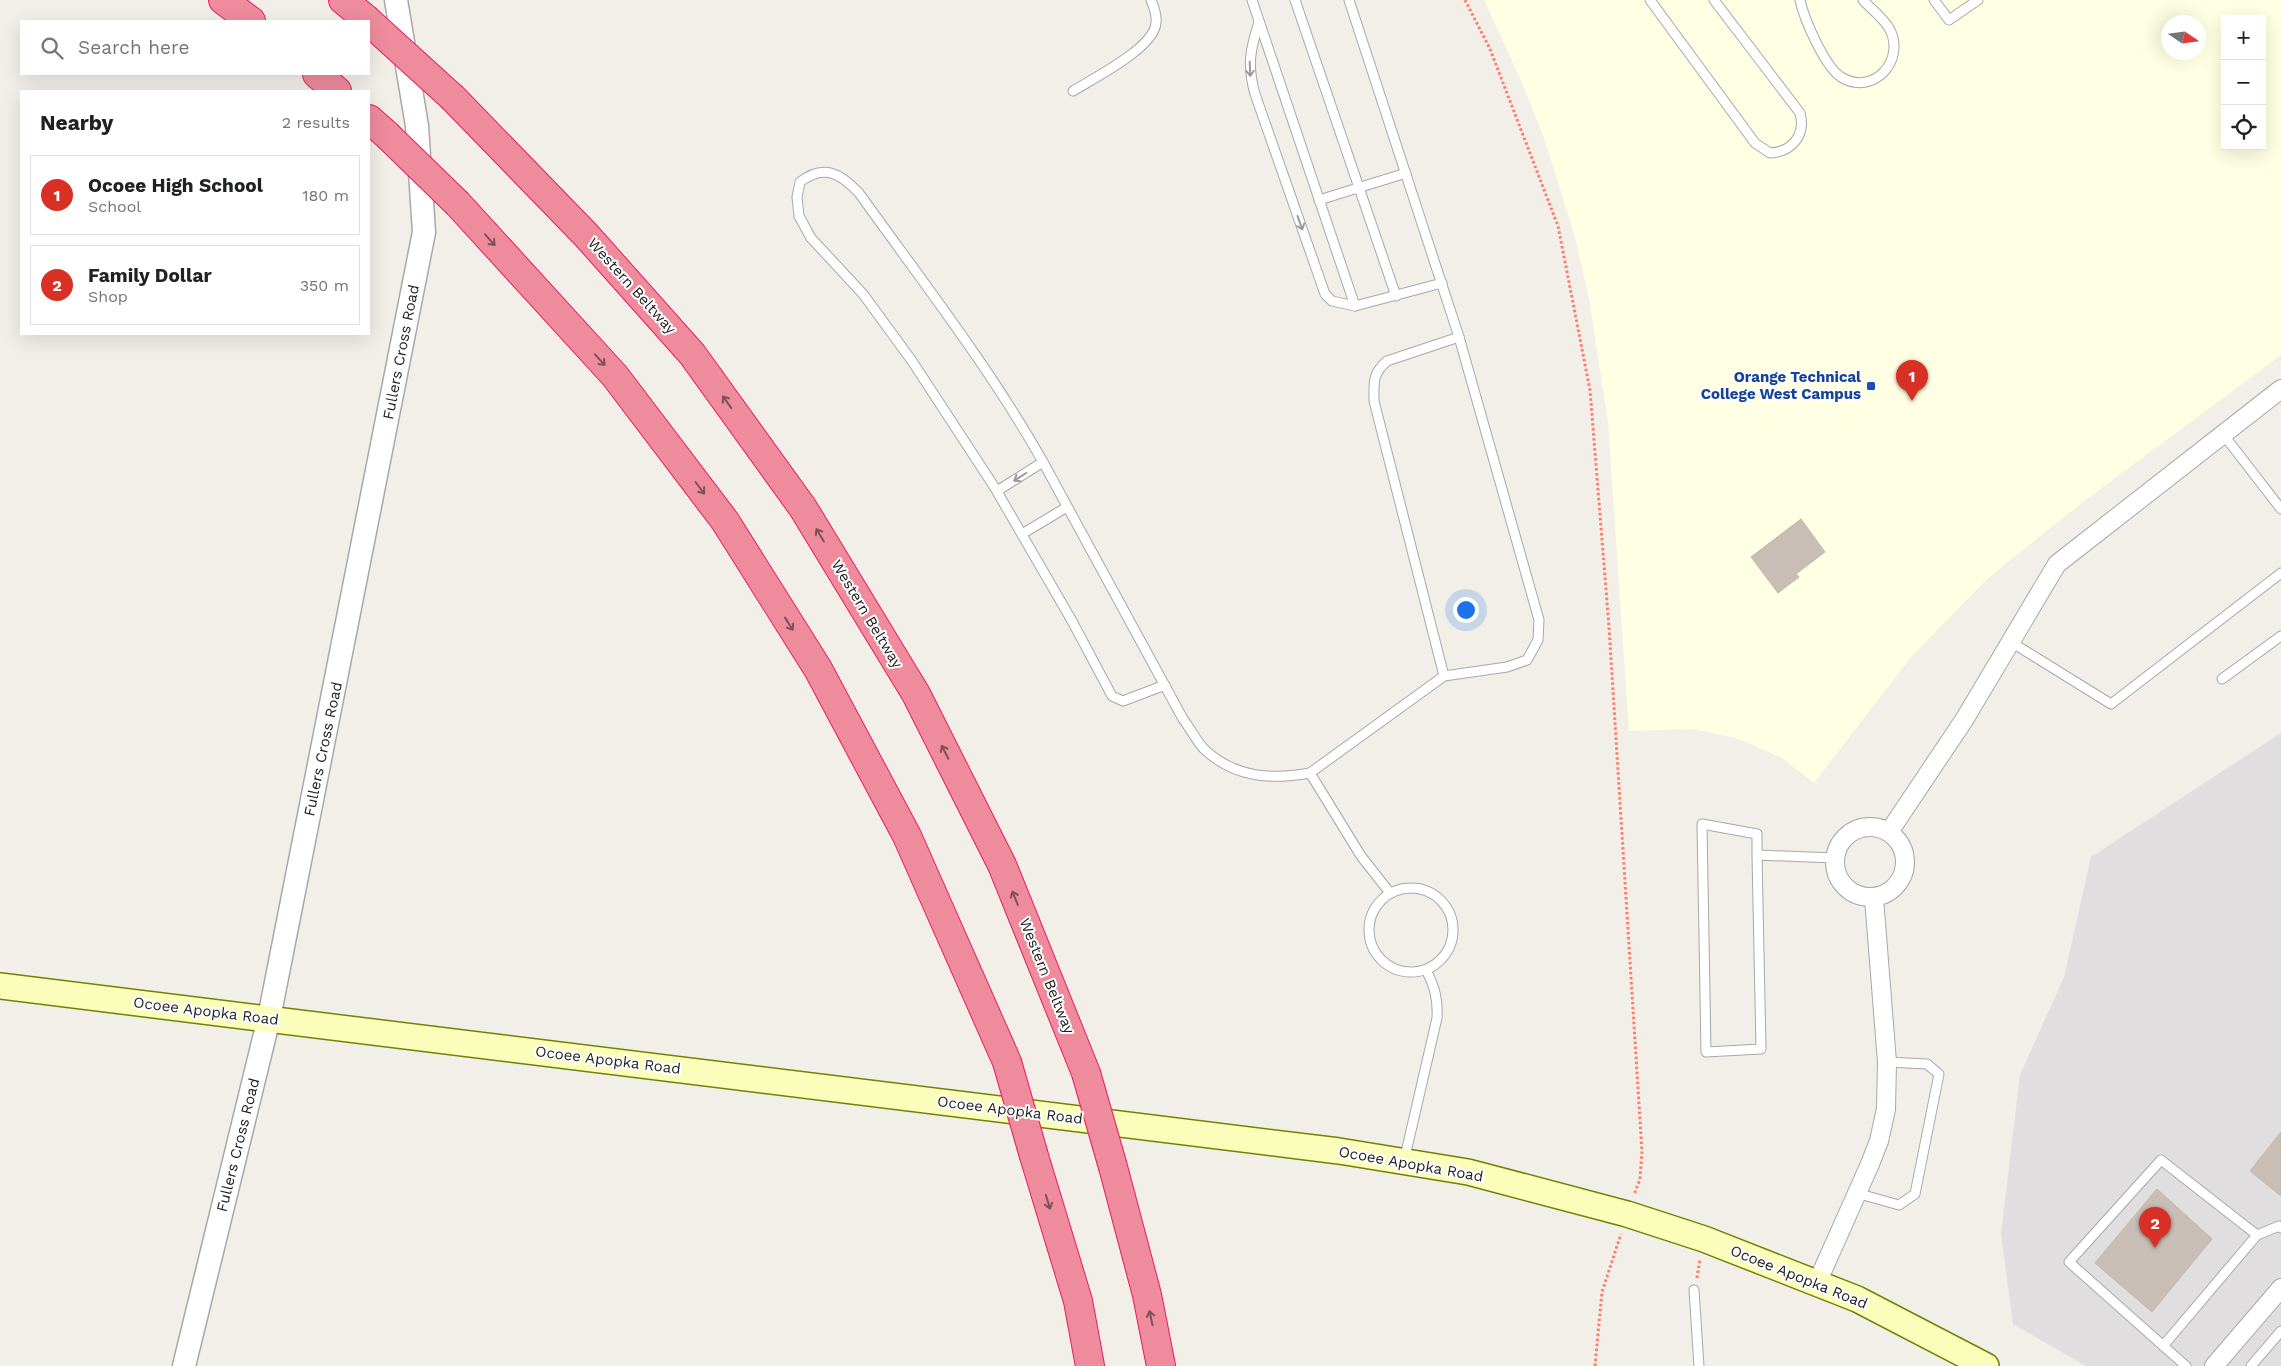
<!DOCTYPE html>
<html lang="en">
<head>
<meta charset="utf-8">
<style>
  body { margin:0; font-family:"Work Sans",sans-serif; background:#f2f2f2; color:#202124 }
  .controls { position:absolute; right:15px; top:15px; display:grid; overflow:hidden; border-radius:0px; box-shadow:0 5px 20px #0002 }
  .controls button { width:45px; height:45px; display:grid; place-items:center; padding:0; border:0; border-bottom:1px solid #e0e0e0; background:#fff; color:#202124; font:25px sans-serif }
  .compass { position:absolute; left:2161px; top:15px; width:45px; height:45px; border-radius:50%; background:#fff; box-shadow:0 5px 20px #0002; rotate:103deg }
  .you { position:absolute; left:1465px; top:609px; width:18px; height:18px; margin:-12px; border:4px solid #fff; border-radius:50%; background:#1a73e8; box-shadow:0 0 0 8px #1a73e833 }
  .badge { display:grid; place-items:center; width:32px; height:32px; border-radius:50%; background:#d93025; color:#fff; font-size:16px; font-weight:700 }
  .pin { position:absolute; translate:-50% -41px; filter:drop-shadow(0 1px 2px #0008) }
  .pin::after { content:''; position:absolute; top:26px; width:18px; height:15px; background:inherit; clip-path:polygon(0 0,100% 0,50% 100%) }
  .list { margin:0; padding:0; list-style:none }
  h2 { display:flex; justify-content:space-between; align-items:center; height:65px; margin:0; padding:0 20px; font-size:21px }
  h2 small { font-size:16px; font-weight:400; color:#757577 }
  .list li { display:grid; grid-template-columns:32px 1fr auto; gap:15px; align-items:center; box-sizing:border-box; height:80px; margin:0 10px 10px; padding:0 10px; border:1px solid #e0e0e0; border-radius:0px }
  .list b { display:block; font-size:19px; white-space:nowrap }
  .list p { margin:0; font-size:16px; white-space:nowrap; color:#757577 }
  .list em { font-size:16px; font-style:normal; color:#757577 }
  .icon { flex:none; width:28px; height:28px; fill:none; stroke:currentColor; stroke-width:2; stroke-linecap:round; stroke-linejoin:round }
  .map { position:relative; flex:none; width:2281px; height:1366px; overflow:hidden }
  .search { position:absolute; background:#fff; box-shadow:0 5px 20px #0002; left:20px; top:20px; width:350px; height:55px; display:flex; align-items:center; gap:12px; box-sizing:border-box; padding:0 18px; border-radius:0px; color:#757577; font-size:19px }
  .panel { position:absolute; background:#fff; box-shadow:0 5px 20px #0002; left:20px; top:90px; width:350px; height:245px; border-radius:0px }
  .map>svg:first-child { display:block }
  .residential { fill:#e0dede }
  .education { fill:#ffffe4; fill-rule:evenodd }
  .building { fill:#c8beb6; stroke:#c5b5a9 }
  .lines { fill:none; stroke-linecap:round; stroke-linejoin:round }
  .service-casing { stroke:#a8a8a8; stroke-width:11 }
  .minor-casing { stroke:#a8a8a8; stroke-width:20 }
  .tertiary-casing { stroke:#a8a8a8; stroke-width:25 }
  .secondary-casing { stroke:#728100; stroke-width:28 }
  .motorway-casing { stroke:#e81d62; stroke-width:30 }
  .path { stroke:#ff7c6c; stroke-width:3; stroke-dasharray:2.5 2.5; stroke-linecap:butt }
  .service { stroke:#fff; stroke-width:9 }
  .minor { stroke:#fff; stroke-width:18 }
  .tertiary { stroke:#fff; stroke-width:22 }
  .secondary { stroke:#fafeba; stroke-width:25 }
  .motorway { stroke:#ee8b9d; stroke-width:28 }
  .motorway-bridge-casing { stroke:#e81d62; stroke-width:30; stroke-linecap:butt }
  .motorway-bridge { stroke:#ee8b9d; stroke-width:28 }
  .oneway { stroke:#9b9b9b }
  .oneway2 { stroke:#7d5159 }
  .transit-dot { fill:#1a4fb4; stroke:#fff; stroke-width:2 }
  .labels { text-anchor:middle; stroke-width:4; stroke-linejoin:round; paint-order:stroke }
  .street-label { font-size:15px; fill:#212121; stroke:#fff }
  .transit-label { font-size:15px; font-weight:bold; fill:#164399; stroke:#fff; text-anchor:end }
</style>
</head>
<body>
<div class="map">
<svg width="2281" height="1366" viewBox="0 0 2281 1366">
  <rect width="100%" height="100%" fill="#f2efe8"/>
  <polygon class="residential" points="2281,733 2281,1366 2086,1366 2013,1324 2001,1234 2020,1075 2064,977 2091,857"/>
  <path class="education" d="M1484,0H2281V355L2083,502L1988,578L1911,657L1814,783L1782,758L1739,739L1694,729L1629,731L1608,422L1589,298L1575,237L1544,138L1521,80ZM2225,19H2262V146H2225ZM2168,22H2198V52H2168Z"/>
  <g class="building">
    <polygon points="1801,519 1825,552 1796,574 1799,577 1778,593 1751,557"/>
    <polygon points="2281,1132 2281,1196 2250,1171"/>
    <polygon points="2157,1189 2212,1239 2152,1312 2095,1263"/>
  </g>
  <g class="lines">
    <g class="service-casing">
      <g id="service">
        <polyline points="1252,0 1355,306 1442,283"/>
        <polyline points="1295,0 1396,296"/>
        <path d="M1650,0L1755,143L1770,153C1792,152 1806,135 1800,113L1714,0"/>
        <path d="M1800,0C1804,19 1825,67 1841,77C1873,97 1907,60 1889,28C1883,18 1871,9 1863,0"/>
        <polyline points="1934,0 1949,20 1978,0"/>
        <path d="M1259,22C1250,50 1247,65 1255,94L1325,294L1332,301L1355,306"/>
        <path d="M1073,91C1094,78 1154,48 1156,23C1157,15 1154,7 1151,0"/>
        <polyline points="1319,200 1406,173"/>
        <polyline points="2223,434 2281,509"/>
        <polyline points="997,491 1043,462"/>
        <polyline points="1022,534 1067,507"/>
        <polyline points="2011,642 2111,704 2281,573"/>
        <path d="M1444,676L1374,401C1374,383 1372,374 1387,361L1459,337"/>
        <polyline points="2222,679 2281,636"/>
        <path d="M1165,685L1123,701L1112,696L1072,621L995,488L912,361L863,294L811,238L799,216L797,197L800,182C824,163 841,174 859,193C922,281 990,368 1043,462L1183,719C1190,728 1197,742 1205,750C1236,778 1271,780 1310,773L1361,856L1390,893"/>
        <polyline points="1310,773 1444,676 1507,667 1527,660 1538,640 1539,620 1459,337 1349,0"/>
        <polyline points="1757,855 1757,834 1702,824 1706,1052 1761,1049 1757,855 1835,858"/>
        <circle cx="1411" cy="930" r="42"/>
        <path d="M1404,1161L1437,1018C1438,1000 1435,987 1426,970"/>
        <polyline points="1856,1193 1899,1205 1915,1194 1939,1074 1927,1064 1887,1062"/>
        <polyline points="1694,1290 1699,1366"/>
        <polyline points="2163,1346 2257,1235"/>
        <polyline points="2186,1366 2069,1262 2161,1160 2257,1235 2279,1226 2281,1228"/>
        <polyline points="2251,1366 2281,1331"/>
      </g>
    </g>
    <g class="minor-casing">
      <g id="minor">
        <circle cx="1870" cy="862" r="35"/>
        <polyline points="1889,832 1964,720 2057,564 2281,389"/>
        <polyline points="1817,1283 1870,1164 1879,1141 1886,1109 1887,1062 1874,898"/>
        <polyline points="2214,1366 2281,1288"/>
      </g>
    </g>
    <g class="tertiary-casing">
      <polyline id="tertiary" points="184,1366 269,1018 424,232 417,126 396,0"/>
    </g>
    <g class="secondary-casing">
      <polyline id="secondary" points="0,986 1339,1151 1468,1172 1627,1214 1704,1239 1857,1299 1986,1366"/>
    </g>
    <g class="motorway-casing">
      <g id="motorway">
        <polyline points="223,0 251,21"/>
        <polyline points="343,0 365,18"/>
        <polyline points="317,74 337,91"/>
        <polyline points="453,98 586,235 692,354 803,508 916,694 1002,865 1086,1073"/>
        <polyline points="369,119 387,135"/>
        <polyline points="458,204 615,376 725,521 818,669 907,836 1007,1062"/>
        <polyline points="1034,1156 1078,1301 1090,1366"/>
        <polyline points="1113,1167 1147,1295 1161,1366"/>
      </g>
    </g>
    <g class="path">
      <polyline points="1465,0 1490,49 1558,226 1590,390 1609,627 1642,1152 1640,1179 1634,1195"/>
      <polyline points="1697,1278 1700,1259"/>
      <polyline points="1595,1366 1602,1292 1621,1234"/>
    </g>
    <use href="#service" class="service"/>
    <use href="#minor" class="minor"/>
    <use href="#tertiary" class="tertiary"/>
    <use href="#secondary" class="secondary"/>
    <use href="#motorway" class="motorway"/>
    <g class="motorway-bridge-casing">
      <g id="motorway-bridge">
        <polyline points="365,18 453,98"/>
        <polyline points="387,135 458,204"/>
        <polyline points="1007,1062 1034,1156"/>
        <polyline points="1086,1073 1113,1167"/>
      </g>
    </g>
    <use href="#motorway-bridge" class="motorway-bridge"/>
  </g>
  <defs><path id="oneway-shaft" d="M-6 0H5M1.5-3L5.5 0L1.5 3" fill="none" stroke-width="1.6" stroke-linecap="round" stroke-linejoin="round" transform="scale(1.25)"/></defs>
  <g class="oneway">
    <use href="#oneway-shaft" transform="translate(1250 69) rotate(88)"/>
    <use href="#oneway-shaft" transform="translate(1300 223) rotate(71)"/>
    <use href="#oneway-shaft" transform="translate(1020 477) rotate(148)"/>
  </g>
  <g class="oneway2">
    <use href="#oneway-shaft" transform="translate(490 240) rotate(48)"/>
    <use href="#oneway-shaft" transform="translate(600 360) rotate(48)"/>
    <use href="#oneway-shaft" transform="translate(727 402) rotate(-126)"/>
    <use href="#oneway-shaft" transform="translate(700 488) rotate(53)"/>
    <use href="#oneway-shaft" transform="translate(820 535) rotate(-121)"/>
    <use href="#oneway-shaft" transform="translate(789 624) rotate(58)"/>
    <use href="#oneway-shaft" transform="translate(945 752) rotate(-117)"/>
    <use href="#oneway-shaft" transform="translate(1015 898) rotate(-112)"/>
    <use href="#oneway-shaft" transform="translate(1048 1202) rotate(73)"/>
    <use href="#oneway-shaft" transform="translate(1151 1318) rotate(-102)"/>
  </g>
  <rect class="transit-dot" x="1866" y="381" width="10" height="10" rx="2.5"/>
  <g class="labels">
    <g class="street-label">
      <text transform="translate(632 286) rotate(48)" y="5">Western Beltway</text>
      <text transform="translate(401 352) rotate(-79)" y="5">Fullers Cross Road</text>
      <text transform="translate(867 614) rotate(59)" y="5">Western Beltway</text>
      <text transform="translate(323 749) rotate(-78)" y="5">Fullers Cross Road</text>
      <text transform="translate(1047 976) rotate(68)" y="5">Western Beltway</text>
      <text transform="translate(206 1011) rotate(7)" y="5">Ocoee Apopka Road</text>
      <text transform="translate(608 1060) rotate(7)" y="5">Ocoee Apopka Road</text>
      <text transform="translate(1010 1110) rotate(7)" y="5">Ocoee Apopka Road</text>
      <text transform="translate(238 1145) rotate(-76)" y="5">Fullers Cross Road</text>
      <text transform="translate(1411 1164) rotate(10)" y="5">Ocoee Apopka Road</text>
      <text transform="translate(1799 1277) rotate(22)" y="5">Ocoee Apopka Road</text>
    </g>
    <g class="transit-label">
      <text x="1861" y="382">Orange Technical<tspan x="1861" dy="17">College West Campus</tspan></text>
    </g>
  </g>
</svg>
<div class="controls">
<button>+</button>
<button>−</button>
<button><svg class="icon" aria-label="locate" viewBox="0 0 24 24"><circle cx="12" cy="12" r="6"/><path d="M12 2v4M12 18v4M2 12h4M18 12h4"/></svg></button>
</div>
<svg class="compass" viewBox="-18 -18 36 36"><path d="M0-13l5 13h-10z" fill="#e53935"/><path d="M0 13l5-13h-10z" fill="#757577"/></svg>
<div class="you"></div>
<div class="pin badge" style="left:1912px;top:401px">1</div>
<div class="pin badge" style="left:2155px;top:1248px">2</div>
<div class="search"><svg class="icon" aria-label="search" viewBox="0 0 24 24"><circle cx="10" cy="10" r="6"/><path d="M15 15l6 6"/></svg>Search here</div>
<section class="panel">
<h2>Nearby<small>2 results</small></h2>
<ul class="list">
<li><span class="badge">1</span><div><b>Ocoee High School</b><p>School</p></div><em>180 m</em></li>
<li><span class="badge">2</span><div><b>Family Dollar</b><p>Shop</p></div><em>350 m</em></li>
</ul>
</section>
</div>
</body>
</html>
